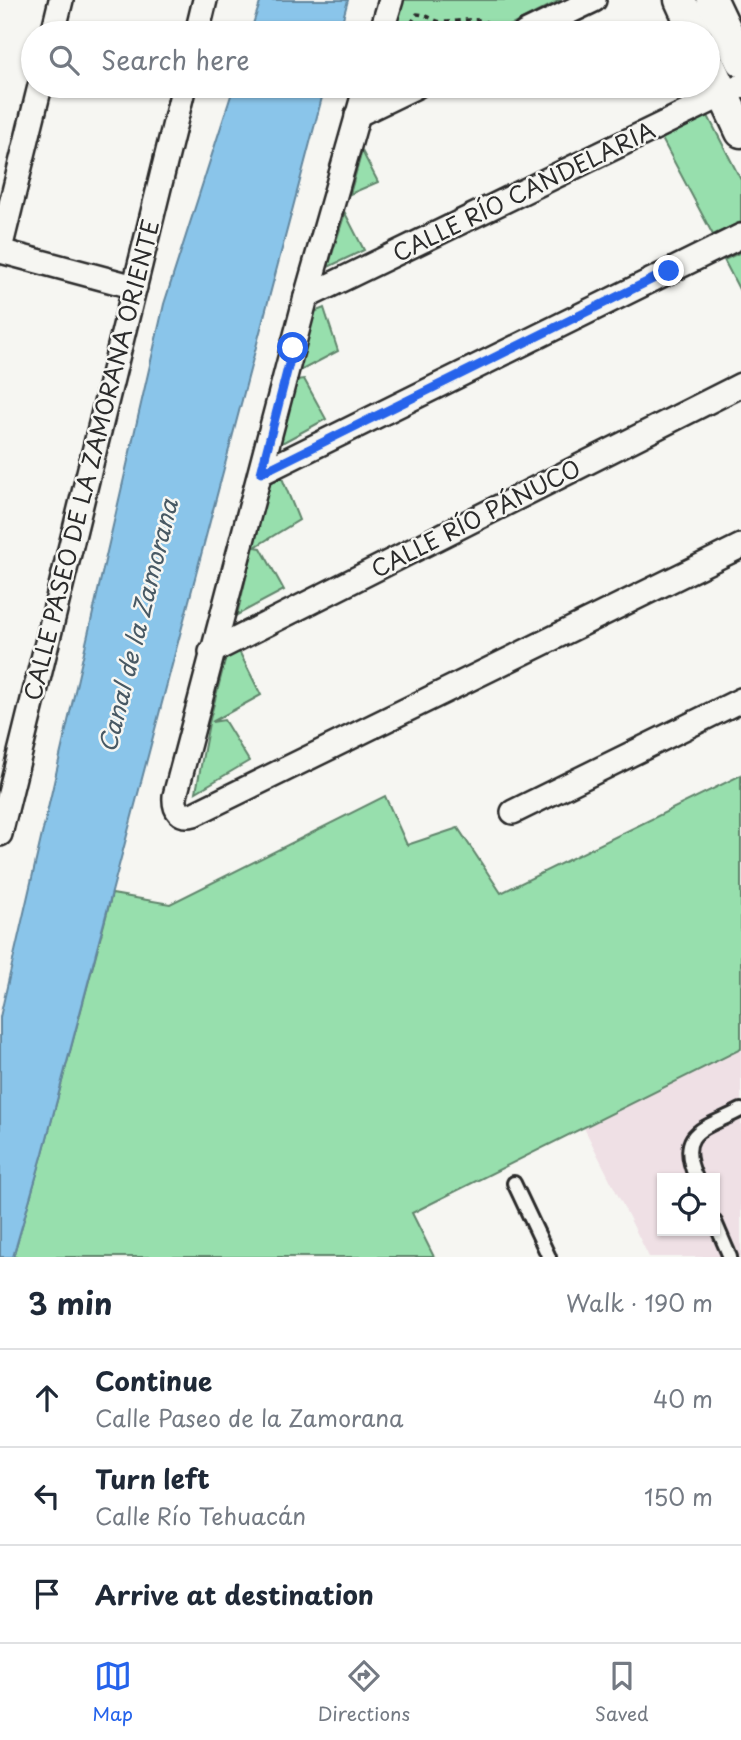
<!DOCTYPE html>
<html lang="en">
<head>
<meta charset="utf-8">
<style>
  body { margin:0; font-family:"Playpen Sans",sans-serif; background:#f6f6f7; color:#1f2937 }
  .controls { position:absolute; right:21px; bottom:21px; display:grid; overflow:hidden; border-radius:0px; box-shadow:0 2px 5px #0004 }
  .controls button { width:63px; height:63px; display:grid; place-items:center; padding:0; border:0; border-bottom:2px solid #e0e1e3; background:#fff; color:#1f2937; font:35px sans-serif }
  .stop { position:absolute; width:21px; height:21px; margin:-16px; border:5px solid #2563eb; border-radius:50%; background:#fff }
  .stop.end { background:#2563eb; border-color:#fff; box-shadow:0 2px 7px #0008 }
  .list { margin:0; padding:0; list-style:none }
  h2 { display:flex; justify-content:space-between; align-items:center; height:91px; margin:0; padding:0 28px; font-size:30px }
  h2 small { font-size:23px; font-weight:400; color:#747a83 }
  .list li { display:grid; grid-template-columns:46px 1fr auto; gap:21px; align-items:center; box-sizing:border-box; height:98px; padding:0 28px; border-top:2px solid #e0e1e3 }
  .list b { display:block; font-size:26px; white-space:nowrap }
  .list p { margin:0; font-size:23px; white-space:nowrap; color:#747a83 }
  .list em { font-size:23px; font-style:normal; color:#747a83 }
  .icon { flex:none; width:38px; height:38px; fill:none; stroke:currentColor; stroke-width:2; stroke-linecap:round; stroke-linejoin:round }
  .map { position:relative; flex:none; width:741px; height:1257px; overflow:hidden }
  .search { position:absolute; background:#fff; box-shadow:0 2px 5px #0004; left:21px; right:21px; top:21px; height:77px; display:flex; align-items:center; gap:18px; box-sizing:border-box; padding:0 24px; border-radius:38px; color:#747a83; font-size:26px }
  .sheet { height:385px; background:#fff }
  nav { display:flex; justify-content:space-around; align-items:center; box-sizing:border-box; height:98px; border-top:2px solid #e0e1e3; background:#fff; font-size:19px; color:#747a83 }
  nav a { display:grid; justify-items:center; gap:4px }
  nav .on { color:#2563eb }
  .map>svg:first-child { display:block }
  .built { fill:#efe0e5; fill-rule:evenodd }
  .green { fill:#97dfad; stroke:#61856c; stroke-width:2 }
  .water { fill:#8ac5ea; stroke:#64879e; stroke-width:2 }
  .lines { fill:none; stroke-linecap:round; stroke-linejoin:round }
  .service-casing { stroke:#2b2b2b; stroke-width:18 }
  .minor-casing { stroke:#2b2b2b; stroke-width:28 }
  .tertiary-casing { stroke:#2b2b2b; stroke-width:35 }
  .path { stroke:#2b2b2b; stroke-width:3.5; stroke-dasharray:5 5; stroke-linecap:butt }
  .service { stroke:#f6f6f2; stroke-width:12 }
  .minor { stroke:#f6f6f2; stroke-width:23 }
  .tertiary { stroke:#f6f6f2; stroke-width:30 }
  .route { stroke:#2563eb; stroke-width:9 }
  .labels { text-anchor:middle; stroke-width:5; stroke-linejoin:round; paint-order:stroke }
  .street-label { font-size:23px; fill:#2b2b2b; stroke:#f6f6f2 }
  .water-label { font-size:24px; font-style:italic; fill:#485964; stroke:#f6f6f2 }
</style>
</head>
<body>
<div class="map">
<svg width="741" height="1257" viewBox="0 0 741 1257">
  <rect width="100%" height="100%" fill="#f6f6f2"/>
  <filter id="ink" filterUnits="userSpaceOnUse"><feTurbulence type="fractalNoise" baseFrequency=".0143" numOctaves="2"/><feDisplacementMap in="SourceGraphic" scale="14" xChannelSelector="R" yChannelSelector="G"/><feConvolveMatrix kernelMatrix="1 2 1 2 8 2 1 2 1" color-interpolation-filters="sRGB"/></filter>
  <g filter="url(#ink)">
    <path class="built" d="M741,1049V1257H649L583,1126ZM662,1178H715V1231H662Z"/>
    <g class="green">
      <polygon points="400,0 561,0 496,33 391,33"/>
      <polygon points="707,114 741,180 741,222 713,235 662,139"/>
      <polygon points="362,151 378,182 350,194"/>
      <polygon points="345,213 364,250 328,267"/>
      <polygon points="741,252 741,293 724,260"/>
      <polygon points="324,308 338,351 298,372 314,312"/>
      <polygon points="304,379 326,419 280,444 296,380"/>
      <polygon points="282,478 299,520 255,547 261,548 284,590 237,615 269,483"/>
      <polygon points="239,651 261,695 212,722 224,720 249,761 196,792 209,723 226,657"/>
      <polygon points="741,775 741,1049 412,1213 434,1257 13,1257 43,1153 112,894 170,904 385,796 407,845 458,828 501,893"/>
    </g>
    <g class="water">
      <polygon points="261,0 348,0 339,33 250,33"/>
      <polygon points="234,86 325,86 43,1153 13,1257 0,1257 0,1017 164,304"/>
    </g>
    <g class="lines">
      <g class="service-casing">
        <g id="service">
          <path d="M696,1178C675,1130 705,1129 741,1110"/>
          <polyline points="514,1183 549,1257"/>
          <polyline points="715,1222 730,1257"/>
        </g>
      </g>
      <g class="minor-casing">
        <g id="minor">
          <polyline points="53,33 61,0"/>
          <polyline points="197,33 205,0"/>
          <polyline points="381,33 391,0"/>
          <polyline points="525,33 594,0"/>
          <path d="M366,86L306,297L175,796C174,810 180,818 194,814L741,546"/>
          <polyline points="357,115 417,86"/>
          <polyline points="0,249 40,86"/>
          <polyline points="0,251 135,287"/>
          <polyline points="306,297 741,86"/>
          <polyline points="261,473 741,236"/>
          <polyline points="211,652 741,385"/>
          <polyline points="513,812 741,700"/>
          <polyline points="0,834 184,86"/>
        </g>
      </g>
      <g class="tertiary-casing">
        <g id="tertiary">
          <polyline points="680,0 695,33"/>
          <polyline points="712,0 741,61"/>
          <polyline points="708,62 741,132"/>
        </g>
      </g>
      <g class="path">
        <path d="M415,33L412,22L417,14C427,14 435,22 443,22C466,22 482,12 501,33"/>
        <polyline points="438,33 441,22"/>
      </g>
      <use href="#service" class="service"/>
      <use href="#minor" class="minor"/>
      <use href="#tertiary" class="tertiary"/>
    </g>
  </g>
  <g class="lines" filter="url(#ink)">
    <polyline class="route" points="293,348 261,473 669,271"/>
  </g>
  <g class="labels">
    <g class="street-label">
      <text transform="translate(524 192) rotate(-26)" y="8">CALLE RÍO CANDELARIA</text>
      <text transform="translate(92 460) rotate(-76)" y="8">CALLE PASEO DE LA ZAMORANA ORIENTE</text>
      <text transform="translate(476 519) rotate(-27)" y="8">CALLE RÍO PÁNUCO</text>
    </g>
    <g class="water-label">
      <text transform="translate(139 626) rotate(-76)" y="8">Canal de la Zamorana</text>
    </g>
  </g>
</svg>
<div class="controls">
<button><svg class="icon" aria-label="locate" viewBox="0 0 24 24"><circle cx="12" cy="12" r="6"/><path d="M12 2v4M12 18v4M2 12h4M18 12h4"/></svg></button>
</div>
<div class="stop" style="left:293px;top:348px"></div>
<div class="stop end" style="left:669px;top:271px"></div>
<div class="search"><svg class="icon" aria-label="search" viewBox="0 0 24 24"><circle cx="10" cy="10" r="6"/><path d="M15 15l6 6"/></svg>Search here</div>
</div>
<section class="sheet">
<h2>3 min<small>Walk · 190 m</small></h2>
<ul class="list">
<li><svg class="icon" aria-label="ahead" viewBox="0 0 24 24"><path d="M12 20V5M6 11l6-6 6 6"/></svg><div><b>Continue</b><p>Calle Paseo de la Zamorana</p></div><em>40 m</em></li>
<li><svg class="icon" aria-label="left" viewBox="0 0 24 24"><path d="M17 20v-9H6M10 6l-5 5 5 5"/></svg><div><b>Turn left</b><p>Calle Río Tehuacán</p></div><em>150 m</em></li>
<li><svg class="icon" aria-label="arrive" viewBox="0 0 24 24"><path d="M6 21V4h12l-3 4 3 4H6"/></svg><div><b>Arrive at destination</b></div></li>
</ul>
</section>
<nav>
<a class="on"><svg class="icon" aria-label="map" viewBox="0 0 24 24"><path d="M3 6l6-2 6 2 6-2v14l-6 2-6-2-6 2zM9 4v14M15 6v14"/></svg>Map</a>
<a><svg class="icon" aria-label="directions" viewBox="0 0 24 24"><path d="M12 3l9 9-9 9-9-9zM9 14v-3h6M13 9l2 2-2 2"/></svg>Directions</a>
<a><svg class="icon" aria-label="saved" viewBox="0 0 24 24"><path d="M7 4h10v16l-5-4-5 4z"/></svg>Saved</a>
</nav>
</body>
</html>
